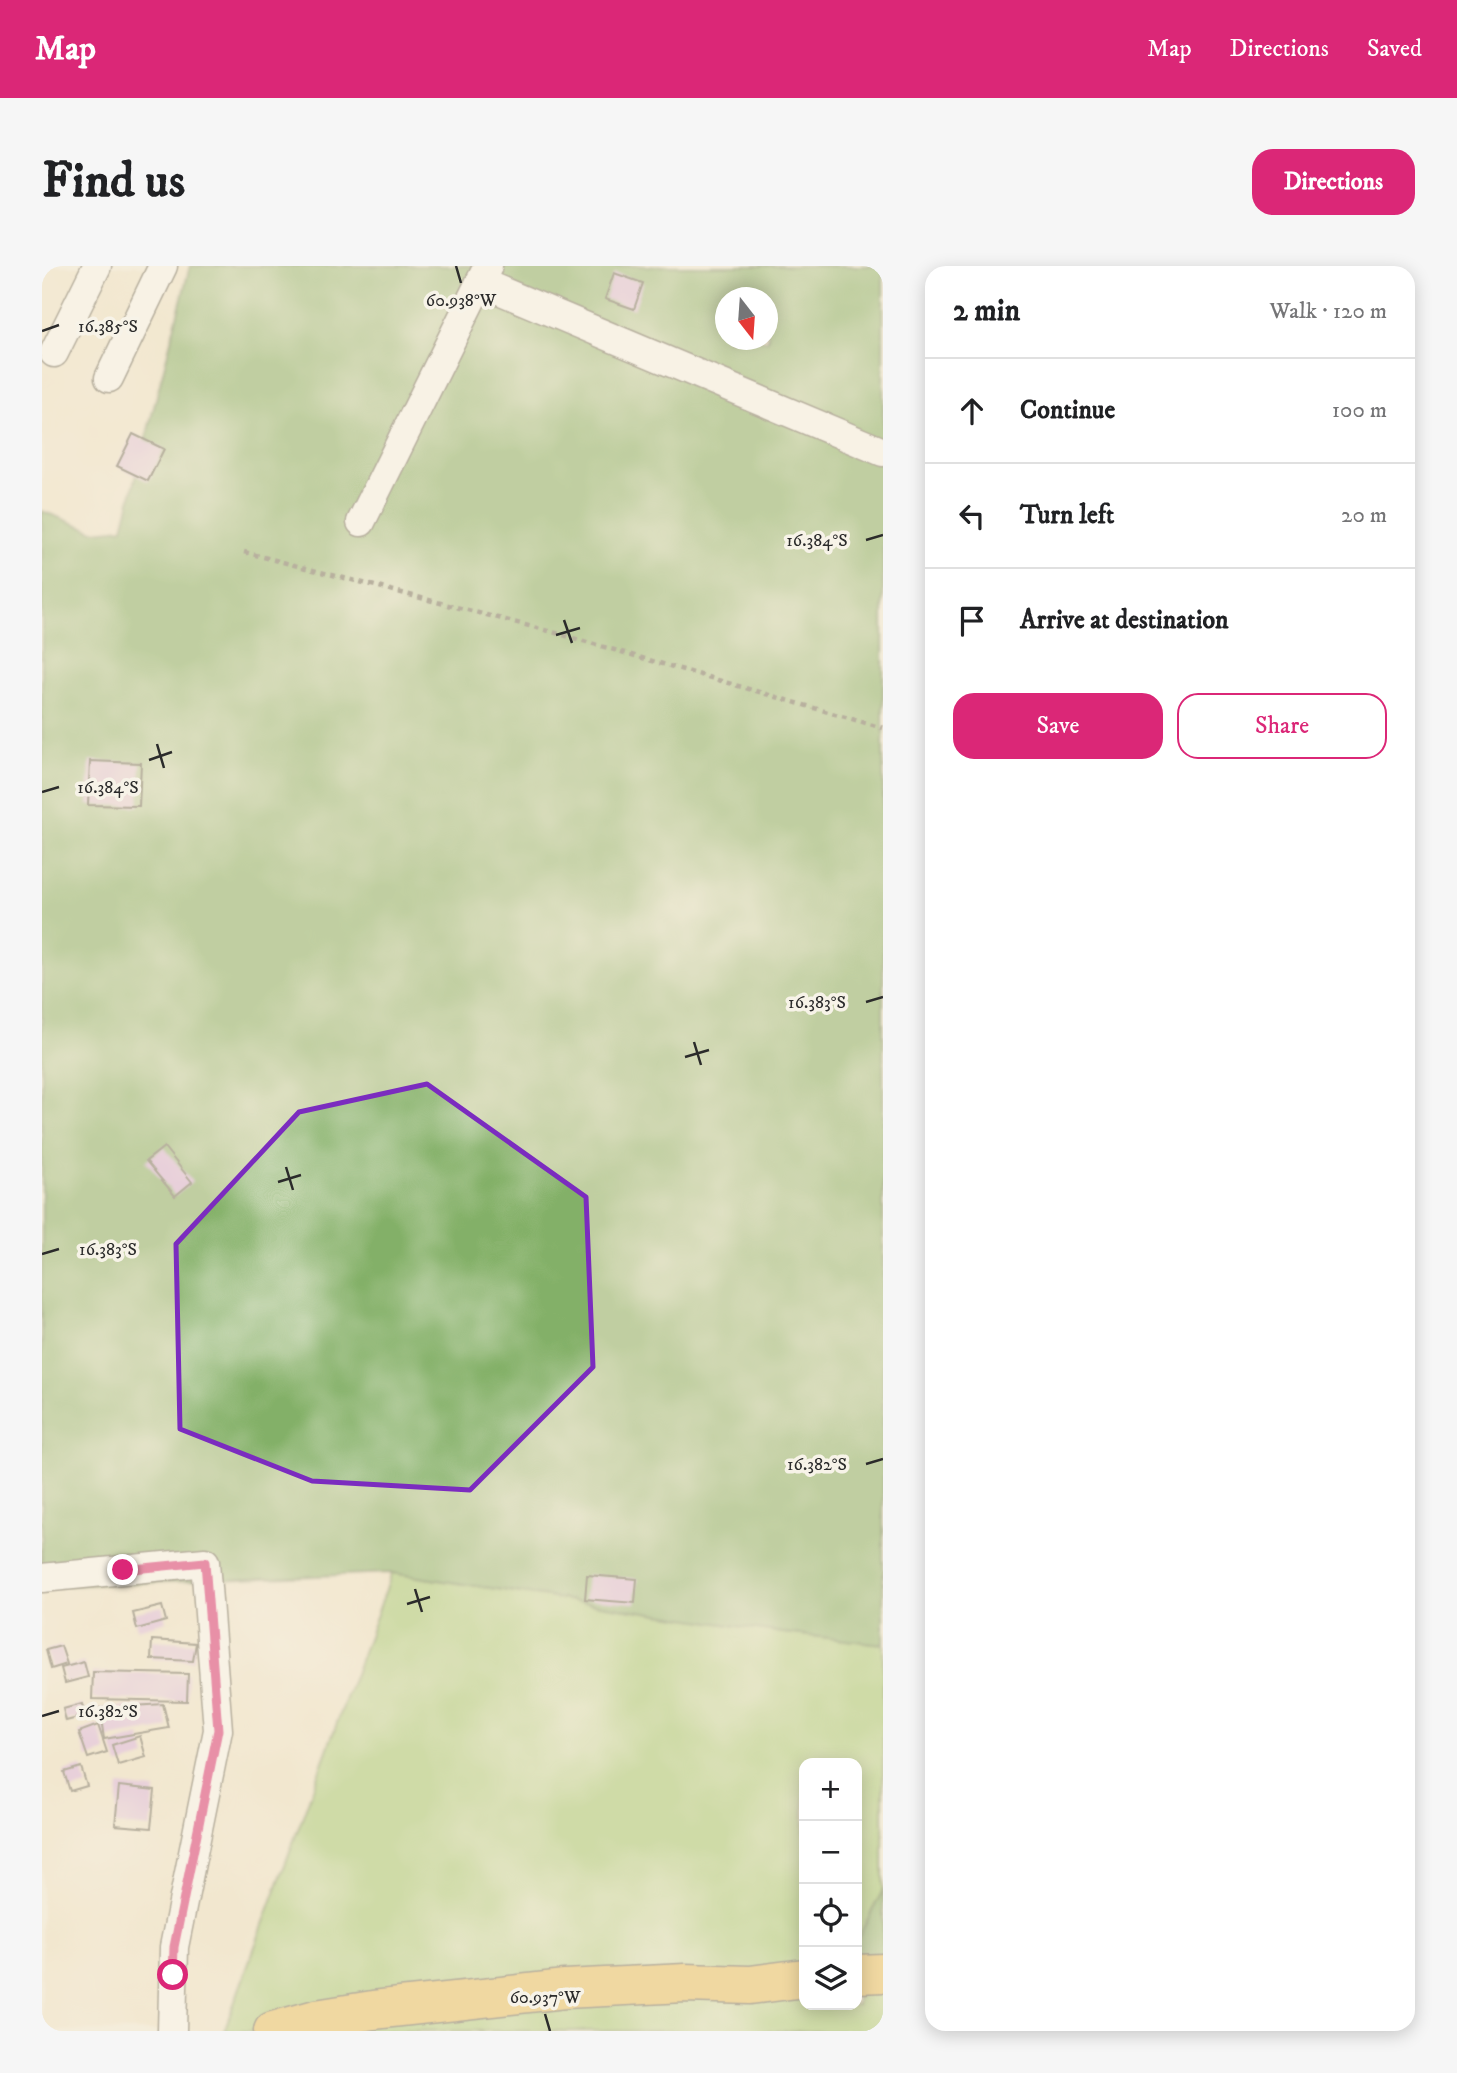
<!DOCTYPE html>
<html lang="en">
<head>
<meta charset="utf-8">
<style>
  body { margin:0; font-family:"IM FELL DW Pica",serif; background:#f6f6f6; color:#202124 }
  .controls { position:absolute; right:21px; bottom:21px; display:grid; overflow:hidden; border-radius:14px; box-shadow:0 4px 18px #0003 }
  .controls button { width:63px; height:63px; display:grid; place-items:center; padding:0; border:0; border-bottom:2px solid #e0e0e0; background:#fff; color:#202124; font:35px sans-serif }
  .compass { position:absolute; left:673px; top:21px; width:63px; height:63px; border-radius:50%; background:#fff; box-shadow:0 4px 18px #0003; rotate:163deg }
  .stop { position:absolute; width:21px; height:21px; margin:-16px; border:5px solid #db2777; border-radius:50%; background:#fff }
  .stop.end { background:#db2777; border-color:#fff; box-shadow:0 2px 7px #0008 }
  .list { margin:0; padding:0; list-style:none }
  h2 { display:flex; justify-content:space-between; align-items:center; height:91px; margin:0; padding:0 28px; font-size:30px }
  h2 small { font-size:23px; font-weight:400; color:#757577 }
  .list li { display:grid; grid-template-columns:46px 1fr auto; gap:21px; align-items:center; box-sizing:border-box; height:105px; padding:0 28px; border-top:2px solid #e0e0e0 }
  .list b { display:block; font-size:26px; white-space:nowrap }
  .list em { font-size:23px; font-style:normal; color:#757577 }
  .actions { display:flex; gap:14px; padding:21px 28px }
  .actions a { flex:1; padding:16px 0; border:2px solid #db2777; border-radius:21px; text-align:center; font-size:24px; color:#db2777 }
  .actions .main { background:#db2777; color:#fff }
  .icon { flex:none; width:38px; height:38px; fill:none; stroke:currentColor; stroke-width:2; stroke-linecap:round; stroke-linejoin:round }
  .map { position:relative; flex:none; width:841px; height:1765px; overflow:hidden; border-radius:21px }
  header { display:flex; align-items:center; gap:42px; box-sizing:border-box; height:98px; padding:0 35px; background:#db2777; color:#fff }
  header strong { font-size:33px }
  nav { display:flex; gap:38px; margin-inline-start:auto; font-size:24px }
  .intro { display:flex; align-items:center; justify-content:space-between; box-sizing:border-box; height:168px; padding:0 42px }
  h1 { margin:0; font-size:49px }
  .button { padding:18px 32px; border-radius:21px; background:#db2777; color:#fff; font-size:24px; font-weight:700 }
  main { display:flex; gap:42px; padding:0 42px }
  aside { flex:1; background:#fff; border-radius:21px; box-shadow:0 4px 18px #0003 }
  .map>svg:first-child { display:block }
  .green { fill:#a4cc77; stroke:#687c51; stroke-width:2 }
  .forest { fill:#83b068; stroke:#576e4a; stroke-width:2; fill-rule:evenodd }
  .building { fill:#dcb3e6 }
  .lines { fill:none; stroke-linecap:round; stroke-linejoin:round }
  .minor-casing { stroke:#716d64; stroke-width:31 }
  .highway-casing { stroke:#716d64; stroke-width:41 }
  .path { stroke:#716d64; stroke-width:4.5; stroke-dasharray:5 5; stroke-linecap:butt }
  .minor { stroke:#fff; stroke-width:28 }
  .highway { stroke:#edc569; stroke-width:38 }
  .route { stroke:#db2777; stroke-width:9 }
  .marked { fill:none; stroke:#7b2cbf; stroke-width:5; stroke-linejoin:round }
  .ticks { fill:none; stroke:#2b2b2b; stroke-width:2.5 }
  .ticks-label { font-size:18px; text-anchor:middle; fill:#2b2b2b; stroke:#f7f3e8; stroke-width:7; stroke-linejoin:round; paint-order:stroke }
</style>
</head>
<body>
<header>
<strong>Map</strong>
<nav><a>Map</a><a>Directions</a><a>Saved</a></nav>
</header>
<div class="intro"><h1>Find us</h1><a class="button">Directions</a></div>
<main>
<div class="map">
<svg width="841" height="1765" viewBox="0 0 841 1765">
  <rect width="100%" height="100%" fill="#f7f3e8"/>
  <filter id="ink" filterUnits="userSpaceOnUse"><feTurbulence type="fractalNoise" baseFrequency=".0143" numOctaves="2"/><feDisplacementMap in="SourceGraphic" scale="14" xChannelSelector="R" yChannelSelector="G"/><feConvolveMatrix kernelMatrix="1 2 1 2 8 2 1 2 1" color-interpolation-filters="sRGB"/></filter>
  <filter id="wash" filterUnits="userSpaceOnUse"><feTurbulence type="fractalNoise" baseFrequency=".00686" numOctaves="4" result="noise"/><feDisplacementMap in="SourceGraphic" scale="28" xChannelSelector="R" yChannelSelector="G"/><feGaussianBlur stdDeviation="1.57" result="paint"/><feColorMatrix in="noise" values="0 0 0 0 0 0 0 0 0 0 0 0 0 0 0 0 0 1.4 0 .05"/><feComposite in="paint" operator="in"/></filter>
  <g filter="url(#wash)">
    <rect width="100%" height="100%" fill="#f2e7cf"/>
    <polygon class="green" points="350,1307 741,1367 841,1378 841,1624 815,1674 815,1497 762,1497 762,1739 815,1739 815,1708 841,1707 841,1765 182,1765"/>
    <g class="forest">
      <path d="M148,0H841V1378L741,1367L350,1307L0,1321V245L52,265L81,262ZM684,32H726V74H684Z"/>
      <polygon points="841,1624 841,1707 815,1708 815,1674"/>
    </g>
    <g id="blocks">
      <g class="building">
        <polygon points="572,7 601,17 592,43 563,33"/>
        <polygon points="91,168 122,183 106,215 75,200"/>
        <polygon points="48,495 99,497 97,540 46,539"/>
        <polygon points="122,881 150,916 133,930 104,895"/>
        <polygon points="545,1309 595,1313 593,1337 543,1333"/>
        <polygon points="120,1340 124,1355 95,1363 91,1347"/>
        <polygon points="110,1374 154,1377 151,1395 109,1393"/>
        <polygon points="19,1380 25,1398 9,1403 4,1384"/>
        <polygon points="42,1396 46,1411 23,1417 19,1402"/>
        <polygon points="51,1406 146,1408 145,1435 50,1433"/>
        <polygon points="40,1438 43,1450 24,1455 21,1443"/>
        <polygon points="121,1438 127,1462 62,1473 59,1452 48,1454 46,1443"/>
        <polygon points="56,1459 65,1486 46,1492 37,1466"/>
        <polygon points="98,1470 104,1491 76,1499 70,1479"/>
        <polygon points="39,1501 45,1520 28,1525 22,1506"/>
        <polygon points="77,1520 113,1524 109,1562 73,1559"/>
      </g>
    </g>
  </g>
  <g filter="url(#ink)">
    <use href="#blocks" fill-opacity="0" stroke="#716d64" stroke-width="2"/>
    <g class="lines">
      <g class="minor-casing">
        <g id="minor">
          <polyline points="438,16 841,186"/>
          <polyline points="12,87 55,0"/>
          <polyline points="67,112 121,0"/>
          <polyline points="319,256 446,0"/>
          <polyline points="0,1312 163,1296 176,1464 132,1681 130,1765"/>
        </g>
      </g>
      <g class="highway-casing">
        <g id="highway">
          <polyline points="815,1708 841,1707"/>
          <polyline points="231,1765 274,1753 331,1744 523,1723 643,1717 708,1719 762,1712"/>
        </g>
      </g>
      <polyline class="path" points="202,286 514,367 841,462"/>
      <use href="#minor" class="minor"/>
      <use href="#highway" class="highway"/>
    </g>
  </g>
  <g class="lines" filter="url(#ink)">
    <polyline class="route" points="81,1304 163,1296 176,1464 132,1681 131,1709"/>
  </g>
  <path d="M0 0H841V1765H0ZM385,818L544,931L551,1101L428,1224L270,1215L138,1163L134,978L257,846Z" fill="#f2e7cf" fill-opacity=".55" fill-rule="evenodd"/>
  <path class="marked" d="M385,818L544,931L551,1101L428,1224L270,1215L138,1163L134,978L257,846Z"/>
  <path class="ticks" d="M414,0L419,17M0,65L17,59M824,274L841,269M522,354L530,377M514,369L538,362M115,478L122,502M107,494L130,486M0,526L17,521M824,736L841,731M652,776L659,799M643,791L667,784M244,901L251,924M236,916L259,909M0,988L17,983M824,1198L841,1193M373,1323L380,1346M365,1338L388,1331M0,1450L17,1445M503,1748L508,1765"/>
  <g class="ticks-label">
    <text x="419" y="40">60.938°W</text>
    <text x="66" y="66">16.385°S</text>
    <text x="775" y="280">16.384°S</text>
    <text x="66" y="527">16.384°S</text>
    <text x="775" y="742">16.383°S</text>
    <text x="66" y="989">16.383°S</text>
    <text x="775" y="1204">16.382°S</text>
    <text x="66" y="1451">16.382°S</text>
    <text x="503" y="1737">60.937°W</text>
  </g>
</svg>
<div class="controls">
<button>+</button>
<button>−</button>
<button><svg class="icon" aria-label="locate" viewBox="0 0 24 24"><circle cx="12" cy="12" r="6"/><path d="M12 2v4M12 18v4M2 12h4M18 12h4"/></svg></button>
<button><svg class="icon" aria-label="layers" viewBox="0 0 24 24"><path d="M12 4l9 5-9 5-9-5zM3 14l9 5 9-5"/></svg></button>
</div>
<svg class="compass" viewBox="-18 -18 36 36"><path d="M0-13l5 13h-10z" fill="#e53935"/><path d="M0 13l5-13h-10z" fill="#757577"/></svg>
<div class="stop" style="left:131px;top:1709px"></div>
<div class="stop end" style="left:81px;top:1304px"></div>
</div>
<aside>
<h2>2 min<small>Walk · 120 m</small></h2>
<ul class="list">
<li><svg class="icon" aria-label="ahead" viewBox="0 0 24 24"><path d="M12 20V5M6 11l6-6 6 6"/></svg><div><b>Continue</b></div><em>100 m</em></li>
<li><svg class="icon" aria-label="left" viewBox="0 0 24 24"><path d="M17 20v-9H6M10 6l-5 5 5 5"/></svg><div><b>Turn left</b></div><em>20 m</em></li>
<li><svg class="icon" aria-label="arrive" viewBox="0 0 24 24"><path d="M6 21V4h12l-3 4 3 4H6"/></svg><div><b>Arrive at destination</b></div></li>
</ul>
<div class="actions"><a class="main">Save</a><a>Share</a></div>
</aside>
</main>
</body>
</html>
